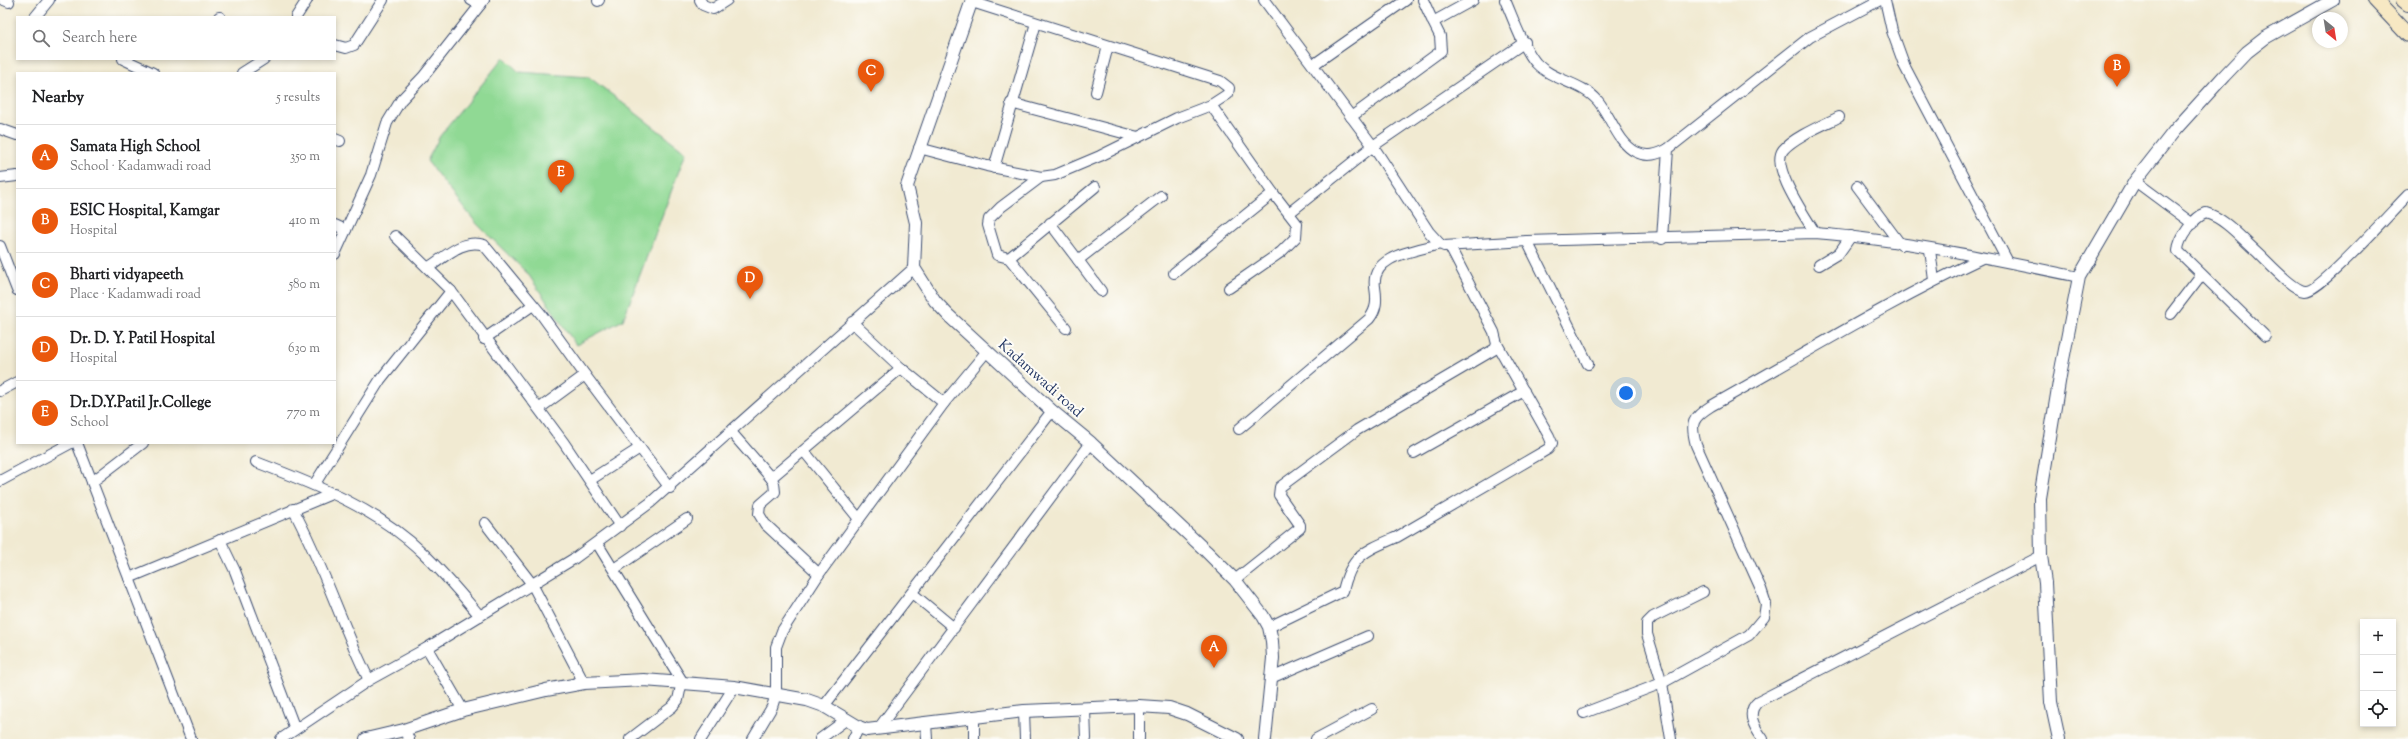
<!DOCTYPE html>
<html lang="en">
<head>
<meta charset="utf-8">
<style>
  body { margin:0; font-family:"Sorts Mill Goudy",serif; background:#f2f2f2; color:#202124 }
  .controls { position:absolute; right:12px; bottom:12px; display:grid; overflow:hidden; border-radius:0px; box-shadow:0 2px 6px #0003 }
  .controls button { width:36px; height:36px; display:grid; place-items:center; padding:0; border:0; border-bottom:1px solid #e0e0e0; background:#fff; color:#202124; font:20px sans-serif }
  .compass { position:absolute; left:2312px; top:12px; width:36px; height:36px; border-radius:50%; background:#fff; box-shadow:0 2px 6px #0003; rotate:150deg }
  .you { position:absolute; left:1626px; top:393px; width:14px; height:14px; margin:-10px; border:3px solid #fff; border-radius:50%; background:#1a73e8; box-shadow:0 0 0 6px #1a73e833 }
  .badge { display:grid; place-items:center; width:26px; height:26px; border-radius:50%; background:#ea580c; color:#fff; font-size:13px; font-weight:700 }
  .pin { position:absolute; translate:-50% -33px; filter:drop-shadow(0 1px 2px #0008) }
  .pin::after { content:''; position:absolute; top:21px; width:14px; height:12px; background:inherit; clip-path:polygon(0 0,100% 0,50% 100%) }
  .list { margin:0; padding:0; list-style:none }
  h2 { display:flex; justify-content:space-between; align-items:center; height:52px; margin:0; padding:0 16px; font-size:17px }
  h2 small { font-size:13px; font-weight:400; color:#757577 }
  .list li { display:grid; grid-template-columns:26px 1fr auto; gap:12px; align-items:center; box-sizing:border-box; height:64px; padding:0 16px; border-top:1px solid #e0e0e0 }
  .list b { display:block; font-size:15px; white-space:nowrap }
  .list p { margin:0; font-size:13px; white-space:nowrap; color:#757577 }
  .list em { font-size:13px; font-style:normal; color:#757577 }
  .icon { flex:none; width:22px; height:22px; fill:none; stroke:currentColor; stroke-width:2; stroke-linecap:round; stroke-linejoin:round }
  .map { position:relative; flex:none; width:2408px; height:739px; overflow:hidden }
  .search { position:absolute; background:#fff; box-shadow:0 2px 6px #0003; left:16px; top:16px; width:320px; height:44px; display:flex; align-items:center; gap:10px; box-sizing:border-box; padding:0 14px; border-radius:0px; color:#757577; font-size:15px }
  .panel { position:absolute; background:#fff; box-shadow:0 2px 6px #0003; left:16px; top:72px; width:320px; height:372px; border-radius:0px }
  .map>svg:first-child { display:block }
  .green { fill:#90d994; stroke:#568479 }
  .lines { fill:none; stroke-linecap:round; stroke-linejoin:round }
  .minor-casing { stroke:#3b4b6f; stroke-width:12 }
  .tertiary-casing { stroke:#3b4b6f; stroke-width:14 }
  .secondary-casing { stroke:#3b4b6f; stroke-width:16 }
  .minor { stroke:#fff; stroke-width:10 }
  .tertiary { stroke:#fff; stroke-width:12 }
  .secondary { stroke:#f7e8c3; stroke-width:14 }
  .labels { text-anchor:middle; stroke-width:4; stroke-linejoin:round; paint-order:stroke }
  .street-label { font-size:15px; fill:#1b2f5e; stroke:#fdfcf7 }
</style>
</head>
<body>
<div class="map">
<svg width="2408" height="739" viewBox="0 0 2408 739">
  <rect width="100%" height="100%" fill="#fdfcf7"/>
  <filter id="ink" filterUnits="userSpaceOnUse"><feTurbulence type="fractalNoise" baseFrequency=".025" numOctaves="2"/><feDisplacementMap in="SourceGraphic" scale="8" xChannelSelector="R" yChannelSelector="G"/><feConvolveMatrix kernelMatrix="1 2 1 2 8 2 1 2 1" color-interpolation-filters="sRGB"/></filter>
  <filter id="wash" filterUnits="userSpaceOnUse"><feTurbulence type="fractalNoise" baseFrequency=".012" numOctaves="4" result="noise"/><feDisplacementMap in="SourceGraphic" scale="16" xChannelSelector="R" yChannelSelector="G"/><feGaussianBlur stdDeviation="0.9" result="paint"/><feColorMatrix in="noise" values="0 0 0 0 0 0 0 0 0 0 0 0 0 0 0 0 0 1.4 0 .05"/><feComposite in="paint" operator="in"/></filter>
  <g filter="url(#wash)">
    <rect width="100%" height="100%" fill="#f1ead2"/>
    <polygon class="green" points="504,57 519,72 589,77 686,152 623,320 576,345 528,274 477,224 427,161 440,136"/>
  </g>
  <g filter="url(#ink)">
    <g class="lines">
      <g class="minor-casing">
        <g id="minor">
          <polyline points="4,0 9,2"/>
          <polyline points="471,0 480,5"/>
          <polyline points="700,0 703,5 713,9 727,0"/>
          <path d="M1264,0L1373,146L1429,232L1440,244L1444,246L1527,241L1815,233C1902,240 1993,259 2079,277"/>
          <polyline points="1423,0 1433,22 1473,0"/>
          <path d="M1505,0C1513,18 1523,48 1536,63C1553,81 1582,82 1598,101C1611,117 1618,143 1636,152C1648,158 1658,154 1668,149"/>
          <polyline points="1885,0 1892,31 1905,67 2008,262"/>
          <polyline points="598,1 599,0"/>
          <polyline points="35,17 49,0"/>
          <polyline points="219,17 220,17"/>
          <polyline points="296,17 307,0"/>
          <polyline points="335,45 346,48 354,45 383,0"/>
          <polyline points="123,59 153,73"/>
          <polyline points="1313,65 1406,0"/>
          <polyline points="242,73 264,59"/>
          <polyline points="1096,92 1108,46"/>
          <polyline points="1011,103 1138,137"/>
          <polyline points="1351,117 1441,51 1440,36 1433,22"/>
          <polyline points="0,129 17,135"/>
          <polyline points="335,139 340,141"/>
          <polyline points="919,148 987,166 1041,177 1055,175 1100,156 1177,118 1211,105 1228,94 1229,88 1220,81 972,2"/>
          <polyline points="994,168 1036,23"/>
          <polyline points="1041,177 1001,207 989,219 988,225 997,255 1009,258 1066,328"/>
          <polyline points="0,178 17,176"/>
          <polyline points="2135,181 2193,224"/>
          <polyline points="1857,186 1901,245"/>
          <polyline points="1289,213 1373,146 1525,42"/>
          <polyline points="1050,223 1078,260"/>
          <polyline points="335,225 346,230"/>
          <path d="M1815,233C1806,217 1770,167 1783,150C1794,137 1823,125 1839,117"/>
          <polyline points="395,236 451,291 564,443 620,526"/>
          <polyline points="1662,239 1668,149 1810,37 1880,0"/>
          <polyline points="1527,241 1588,364"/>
          <polyline points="0,246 17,290"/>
          <polyline points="1930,250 1934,280"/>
          <polyline points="335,254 371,175 387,123 401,100 423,77 484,0"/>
          <polyline points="1009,258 1095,187"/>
          <polyline points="1819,265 1839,253 1851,236"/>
          <path d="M429,267C445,257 463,238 484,245L541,314L585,375L540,408"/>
          <polyline points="1174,273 1273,193 1211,105"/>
          <polyline points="1229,288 1281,252 1296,237 1297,224 1273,193"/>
          <polyline points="1101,291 1078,260 1161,196"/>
          <polyline points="2171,314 2201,275"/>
          <polyline points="852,322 901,368 944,403 987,351"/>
          <path d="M2265,336L2178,251C2178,239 2194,217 2206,213C2226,219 2241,238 2256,251C2266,260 2292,290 2305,291C2319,293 2394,209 2408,195"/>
          <polyline points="484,339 533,305"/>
          <polyline points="585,375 670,488"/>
          <polyline points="0,391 17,382"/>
          <path d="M1239,429L1369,319C1377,309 1377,300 1375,287C1370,255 1416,251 1440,244"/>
          <polyline points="731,432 771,478 901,368"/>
          <polyline points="77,443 191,739"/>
          <polyline points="804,451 859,519"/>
          <polyline points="1414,453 1524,391"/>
          <path d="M256,462C316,485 378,509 424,554C444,573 462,595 480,616"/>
          <polyline points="771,478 774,483 775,492 760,505 759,514 765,524 819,574"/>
          <polyline points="590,480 640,448"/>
          <polyline points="0,481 71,443"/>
          <polyline points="92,482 143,443"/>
          <polyline points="314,485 380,380 451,291"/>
          <path d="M293,509C323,564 341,624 369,680"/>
          <polyline points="485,523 532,584 584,683"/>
          <polyline points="220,540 235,571 295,729"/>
          <polyline points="597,543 682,681 678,700 672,707 630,739"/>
          <polyline points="614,569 687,519"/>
          <polyline points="129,578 334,493"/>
          <polyline points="1235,580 1300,528 1300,525 1279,495 1280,487 1357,430 1495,349 1497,344 1494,332 1450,247"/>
          <polyline points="912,593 954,628"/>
          <path d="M1269,627L1343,591C1351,555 1365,551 1397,537L1548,449L1552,443L1549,436L1497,344"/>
          <polyline points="427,648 463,710"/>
          <polyline points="1271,678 1368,636"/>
          <polyline points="824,706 1052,411"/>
          <polyline points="1139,706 1139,739"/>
          <polyline points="1085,709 1086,739"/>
          <polyline points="1024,711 1025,739"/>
          <path d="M1584,713L1662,683L1749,635L1764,617L1766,604L1761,589L1696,445C1690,423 1692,418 1711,406C1801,356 1888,302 1982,258"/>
          <polyline points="974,716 974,739"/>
          <polyline points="926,723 927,739"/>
          <polyline points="878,729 1091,443"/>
          <polyline points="404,730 409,739"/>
          <polyline points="281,739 369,680 427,648 575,558 650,503 914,268"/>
          <polyline points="701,739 734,687"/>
          <polyline points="753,739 772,707 776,694 776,647 782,631 819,574 944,403"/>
          <polyline points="820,739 847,719"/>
          <polyline points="853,739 859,727"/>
          <polyline points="1316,739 1372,709"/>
          <polyline points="1671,739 1662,683 1647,634 1647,623 1653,617 1703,592"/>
          <path d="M1763,739C1754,727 1745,712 1759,701L2041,556"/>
        </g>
      </g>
      <g class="tertiary-casing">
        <g id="tertiary">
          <polyline points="972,0 907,186 916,223 914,268 935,301 949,316 1052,411 1091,443 1206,551 1235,580 1263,616 1269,627 1272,641 1273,658 1265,739"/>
          <polyline points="366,739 404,730 463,710 546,690 584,683 644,680 734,687 807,700 824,706 859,727 867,730 1024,711 1139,706 1169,708 1187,714 1237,739"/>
          <polyline points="2059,739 2051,702 2045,583 2041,556 2040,498 2061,370 2079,277 2135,181 2175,130 2224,76 2247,52 2265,38 2333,0"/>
        </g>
      </g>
      <g class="secondary-casing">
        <g id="secondary">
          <polyline points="2375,0 2408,35"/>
          <polyline points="2403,0 2408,4"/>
        </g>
      </g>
      <use href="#minor" class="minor"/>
      <use href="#tertiary" class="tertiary"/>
      <use href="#secondary" class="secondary"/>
    </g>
  </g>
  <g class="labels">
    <g class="street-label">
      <text transform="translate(1041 378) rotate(42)" y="5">Kadamwadi road</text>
    </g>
  </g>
</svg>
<div class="controls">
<button>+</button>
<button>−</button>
<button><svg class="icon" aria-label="locate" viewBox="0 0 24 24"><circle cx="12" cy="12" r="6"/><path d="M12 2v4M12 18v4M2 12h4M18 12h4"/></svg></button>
</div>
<svg class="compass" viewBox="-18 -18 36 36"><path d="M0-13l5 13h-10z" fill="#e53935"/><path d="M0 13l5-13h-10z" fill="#757577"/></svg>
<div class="you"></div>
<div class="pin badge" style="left:1214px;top:668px">A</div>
<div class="pin badge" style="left:2117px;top:87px">B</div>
<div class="pin badge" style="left:871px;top:92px">C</div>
<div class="pin badge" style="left:750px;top:299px">D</div>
<div class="pin badge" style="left:561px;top:193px">E</div>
<div class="search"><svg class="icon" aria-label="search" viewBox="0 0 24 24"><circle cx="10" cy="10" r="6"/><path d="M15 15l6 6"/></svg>Search here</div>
<section class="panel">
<h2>Nearby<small>5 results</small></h2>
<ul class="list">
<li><span class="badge">A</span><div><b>Samata High School</b><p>School · Kadamwadi road</p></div><em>350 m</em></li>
<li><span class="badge">B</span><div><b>ESIC Hospital, Kamgar</b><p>Hospital</p></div><em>410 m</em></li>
<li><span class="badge">C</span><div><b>Bharti vidyapeeth</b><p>Place · Kadamwadi road</p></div><em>580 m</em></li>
<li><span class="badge">D</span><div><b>Dr. D. Y. Patil Hospital</b><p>Hospital</p></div><em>630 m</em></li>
<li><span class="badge">E</span><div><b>Dr.D.Y.Patil Jr.College</b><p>School</p></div><em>770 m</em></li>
</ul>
</section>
</div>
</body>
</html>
